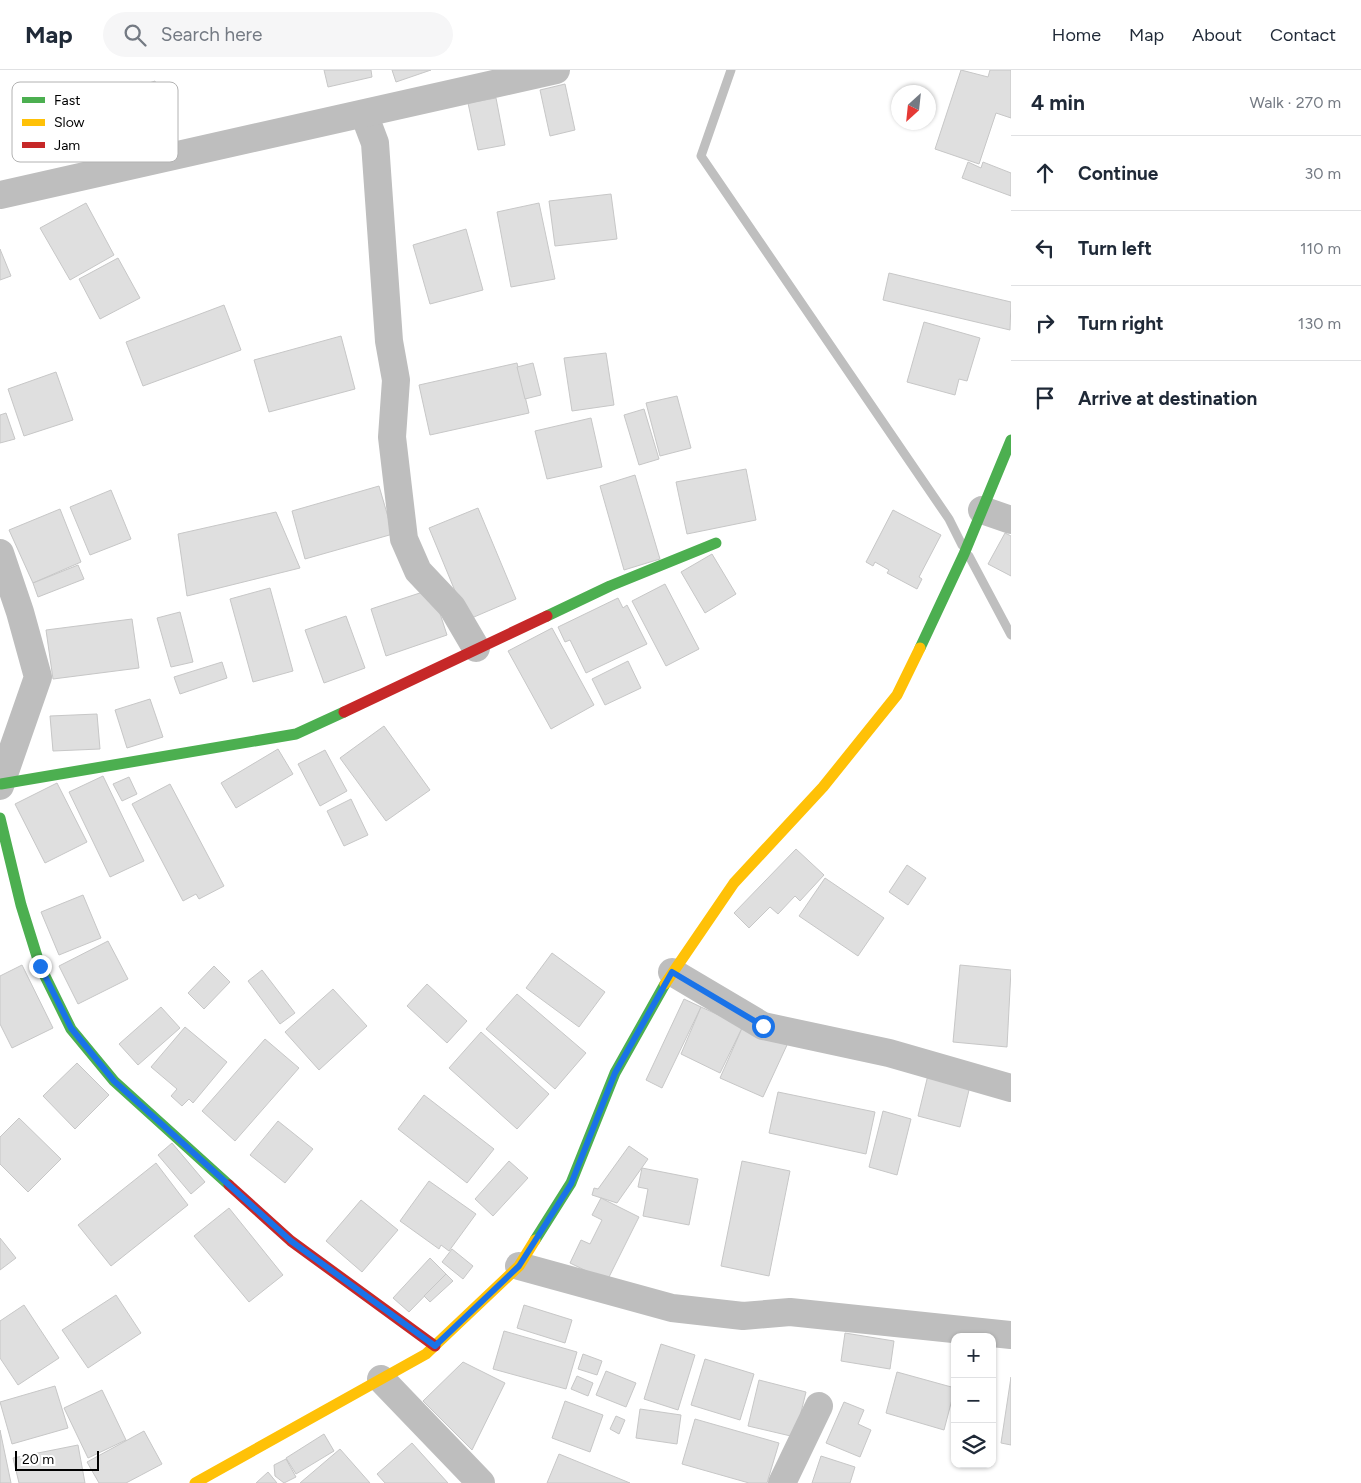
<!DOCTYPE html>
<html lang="en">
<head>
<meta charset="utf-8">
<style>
  body { margin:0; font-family:Figtree,sans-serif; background:#f6f6f7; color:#1f2937 }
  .controls { position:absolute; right:15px; bottom:15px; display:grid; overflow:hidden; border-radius:10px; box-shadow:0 1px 4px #0004 }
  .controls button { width:45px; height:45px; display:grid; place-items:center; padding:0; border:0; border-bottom:1px solid #e0e1e3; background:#fff; color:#1f2937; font:25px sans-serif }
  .compass { position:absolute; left:891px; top:15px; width:45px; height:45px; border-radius:50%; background:#fff; box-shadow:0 1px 4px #0004; rotate:207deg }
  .scale { position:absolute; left:15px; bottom:12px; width:84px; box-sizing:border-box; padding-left:5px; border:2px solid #000; border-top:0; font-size:14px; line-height:18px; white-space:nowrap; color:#000; -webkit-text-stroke:4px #fff; paint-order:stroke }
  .stop { position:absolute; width:15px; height:15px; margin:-11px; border:4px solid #1a73e8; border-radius:50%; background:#fff }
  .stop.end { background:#1a73e8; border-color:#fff; box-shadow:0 1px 5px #0008 }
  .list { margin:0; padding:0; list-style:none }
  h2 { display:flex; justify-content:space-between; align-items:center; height:65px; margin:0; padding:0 20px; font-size:21px }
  h2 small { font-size:16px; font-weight:400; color:#747a83 }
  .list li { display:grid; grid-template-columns:32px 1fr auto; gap:15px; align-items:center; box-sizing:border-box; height:75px; padding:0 20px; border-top:1px solid #e0e1e3 }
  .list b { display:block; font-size:19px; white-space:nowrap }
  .list em { font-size:16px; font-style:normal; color:#747a83 }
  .icon { flex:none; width:28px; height:28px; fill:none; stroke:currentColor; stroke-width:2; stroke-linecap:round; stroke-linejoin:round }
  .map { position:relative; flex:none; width:1011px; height:1413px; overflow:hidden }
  header { display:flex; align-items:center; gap:30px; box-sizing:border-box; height:70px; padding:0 25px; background:#fff; border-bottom:1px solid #e0e1e3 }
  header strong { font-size:24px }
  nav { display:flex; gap:28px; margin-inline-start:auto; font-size:18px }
  .search { width:350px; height:45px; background:#f6f6f7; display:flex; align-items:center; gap:12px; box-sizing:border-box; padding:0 18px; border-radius:28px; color:#747a83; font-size:19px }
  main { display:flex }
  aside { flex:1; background:#fff }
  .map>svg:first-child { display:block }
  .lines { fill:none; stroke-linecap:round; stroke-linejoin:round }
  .stream { stroke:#bfbfbf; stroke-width:9 }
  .building { fill:#dfdfdf; stroke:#c7c7c7 }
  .street { stroke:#bebebe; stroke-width:28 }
  .fast { stroke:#4caf50; stroke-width:11 }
  .slow { stroke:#ffc107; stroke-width:11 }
  .jam { stroke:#c62828; stroke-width:11 }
  .route { stroke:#1a73e8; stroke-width:6 }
  .key { fill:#fff; stroke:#b2b2b2; stroke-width:1 }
  .key-label { font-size:14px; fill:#000 }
</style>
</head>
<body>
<header>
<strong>Map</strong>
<div class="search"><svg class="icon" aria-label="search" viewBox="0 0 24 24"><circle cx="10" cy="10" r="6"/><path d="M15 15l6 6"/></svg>Search here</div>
<nav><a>Home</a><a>Map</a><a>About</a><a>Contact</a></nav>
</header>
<main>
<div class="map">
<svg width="1011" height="1413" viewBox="0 0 1011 1413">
  <rect width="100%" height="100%" fill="#fff"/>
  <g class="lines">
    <g class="stream">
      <polyline points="731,0 701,86 949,449 962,475"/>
      <polyline points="969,486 1011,565"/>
    </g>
  </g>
  <g class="building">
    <polygon points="324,0 371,0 372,7 328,17"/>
    <polygon points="392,0 431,0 396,12"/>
    <polygon points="961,0 988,7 990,0 1011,0 1011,48 996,43 979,94 935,79"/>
    <polygon points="155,11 172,61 143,71 126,21"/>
    <polygon points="565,14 575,60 550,66 540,20"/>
    <polygon points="496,28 505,75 478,80 468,33"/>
    <polygon points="968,92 981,98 983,92 1011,103 1011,126 962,108"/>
    <polygon points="611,124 617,169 555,176 549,131"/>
    <polygon points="86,133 114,185 70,210 40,158"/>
    <polygon points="539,133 555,209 511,217 497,142"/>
    <polygon points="466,159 483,220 430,234 413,175"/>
    <polygon points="0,179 11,206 0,210"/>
    <polygon points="118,188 140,228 100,249 79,209"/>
    <polygon points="889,203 1011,232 1010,260 883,230"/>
    <polygon points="224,235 241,280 143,316 126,272"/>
    <polygon points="924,252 980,268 967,311 959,309 955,325 907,312"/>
    <polygon points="341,266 355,319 269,342 254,290"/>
    <polygon points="606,283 614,335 572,341 564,288"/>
    <polygon points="517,293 529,343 430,365 419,315"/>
    <polygon points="533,293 541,325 525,329 517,297"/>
    <polygon points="56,302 73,350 24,366 8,319"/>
    <polygon points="677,326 691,378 660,386 646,333"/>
    <polygon points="644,339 659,389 639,395 624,345"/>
    <polygon points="6,343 15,369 0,373 0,345"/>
    <polygon points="591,348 602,397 547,409 535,361"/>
    <polygon points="746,399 756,450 687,464 676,412"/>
    <polygon points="635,405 660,489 624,500 600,416"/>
    <polygon points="379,416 393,464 305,489 292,441"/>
    <polygon points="111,420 131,469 90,485 70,437"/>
    <polygon points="478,438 516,529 467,550 429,458"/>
    <polygon points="60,439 81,492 33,513 9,460"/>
    <polygon points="893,440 941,465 919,507 922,509 917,519 887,503 889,500 875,492 873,496 866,492"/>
    <polygon points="276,442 300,498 187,526 178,464"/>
    <polygon points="1005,463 1011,466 1011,506 988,494"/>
    <polygon points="712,484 736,524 705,543 681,502"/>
    <polygon points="78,495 84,509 38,527 33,513"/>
    <polygon points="665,514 699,579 666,596 632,531"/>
    <polygon points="270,518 293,601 253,612 230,529"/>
    <polygon points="432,519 447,565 386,586 371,539"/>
    <polygon points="618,528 623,538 627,535 647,574 586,603 570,570 565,572 558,557"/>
    <polygon points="180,542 193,592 171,597 157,548"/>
    <polygon points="346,546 365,598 324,613 305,560"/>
    <polygon points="132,549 139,598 53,609 46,560"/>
    <polygon points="552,558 594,635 551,659 508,581"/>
    <polygon points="628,591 641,618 605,635 592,609"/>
    <polygon points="222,592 227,608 180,624 174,607"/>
    <polygon points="150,629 163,667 127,678 115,640"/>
    <polygon points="97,644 100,679 53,681 50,646"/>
    <polygon points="384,656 430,720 386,751 340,688"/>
    <polygon points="278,679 293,704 236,738 221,713"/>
    <polygon points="325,680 347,721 320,736 298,694"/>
    <polygon points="103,706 144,791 110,807 69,722"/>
    <polygon points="129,707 137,724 122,731 113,714"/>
    <polygon points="57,713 87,772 45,793 15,734"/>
    <polygon points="170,714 224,816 199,829 196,824 183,831 132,734"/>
    <polygon points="351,729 368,765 344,776 327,741"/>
    <polygon points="796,779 824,805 800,831 795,826 778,844 770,837 749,858 734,843"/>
    <polygon points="907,795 926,808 908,835 889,822"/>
    <polygon points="825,808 884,848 858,886 799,846"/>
    <polygon points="83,825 101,868 59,885 41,842"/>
    <polygon points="108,871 128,909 78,934 59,896"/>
    <polygon points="552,883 605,922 579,957 526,918"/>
    <polygon points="22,895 53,958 12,978 0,954 0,906"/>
    <polygon points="960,895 1011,900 1007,977 953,972"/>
    <polygon points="214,896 230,912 204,939 188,923"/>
    <polygon points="262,900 295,943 280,954 248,911"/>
    <polygon points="427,914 467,951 447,973 407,936"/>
    <polygon points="333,919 367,956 319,1000 285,962"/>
    <polygon points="517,924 586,983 555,1019 486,959"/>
    <polygon points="684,929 701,937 662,1018 646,1010"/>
    <polygon points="161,937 180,958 138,995 119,974"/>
    <polygon points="701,937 743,956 720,1003 681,984"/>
    <polygon points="743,956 787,975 763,1027 720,1008"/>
    <polygon points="185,957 227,992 193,1033 189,1029 182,1036 171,1026 177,1019 151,997"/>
    <polygon points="481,962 549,1024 517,1059 449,998"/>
    <polygon points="265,969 299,998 235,1071 202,1041"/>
    <polygon points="77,993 109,1025 75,1059 43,1026"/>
    <polygon points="928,1005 970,1016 960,1057 918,1046"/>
    <polygon points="778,1022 875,1042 866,1084 769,1063"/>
    <polygon points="424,1025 494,1079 467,1113 398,1059"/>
    <polygon points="883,1041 911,1049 897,1105 869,1097"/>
    <polygon points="19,1048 61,1089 28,1122 0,1094 0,1067"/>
    <polygon points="278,1051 313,1079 285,1113 250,1085"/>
    <polygon points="172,1073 205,1112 191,1124 158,1085"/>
    <polygon points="629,1076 648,1089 617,1133 592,1125 594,1118 598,1119"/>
    <polygon points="509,1091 528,1108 493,1146 475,1129"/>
    <polygon points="742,1091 790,1101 769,1206 721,1196"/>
    <polygon points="156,1093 188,1135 111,1196 78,1155"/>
    <polygon points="642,1098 698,1109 689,1155 643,1146 648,1119 638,1117"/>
    <polygon points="429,1111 476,1144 449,1181 441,1175 439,1179 400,1151"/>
    <polygon points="601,1128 639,1147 607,1211 570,1193 581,1170 590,1174 602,1150 592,1145"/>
    <polygon points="361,1130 398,1160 362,1202 326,1171"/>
    <polygon points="229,1138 283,1205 249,1232 194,1166"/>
    <polygon points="0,1168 16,1188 0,1200"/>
    <polygon points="452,1179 473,1196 463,1209 442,1192"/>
    <polygon points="430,1188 446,1204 409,1242 393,1228"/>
    <polygon points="446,1204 453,1211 430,1232 424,1226"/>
    <polygon points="116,1225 141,1263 88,1298 62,1260"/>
    <polygon points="24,1235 59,1288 18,1315 0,1288 0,1251"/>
    <polygon points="524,1235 572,1250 565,1273 517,1258"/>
    <polygon points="504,1261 577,1282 566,1319 493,1299"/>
    <polygon points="845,1263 894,1271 890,1299 841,1291"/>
    <polygon points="661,1274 695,1285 678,1340 644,1329"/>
    <polygon points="583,1284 602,1291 597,1305 578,1299"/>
    <polygon points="705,1289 754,1304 740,1350 691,1335"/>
    <polygon points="463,1292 505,1313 472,1380 423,1331"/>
    <polygon points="606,1301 636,1313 626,1337 596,1325"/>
    <polygon points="897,1302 955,1318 944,1360 886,1343"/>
    <polygon points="577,1306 593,1313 588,1326 571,1319"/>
    <polygon points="1011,1307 1011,1375 1001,1373"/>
    <polygon points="759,1310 806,1322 795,1367 748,1356"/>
    <polygon points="55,1316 68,1358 12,1374 0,1332"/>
    <polygon points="102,1320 126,1370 88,1388 64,1338"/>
    <polygon points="565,1331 603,1345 590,1382 552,1368"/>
    <polygon points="844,1332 864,1340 858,1354 871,1360 860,1387 826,1373"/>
    <polygon points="640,1339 681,1345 677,1374 636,1368"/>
    <polygon points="616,1346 625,1350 619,1364 610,1359"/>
    <polygon points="695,1349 779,1373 767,1413 749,1413 682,1394"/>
    <polygon points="0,1360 11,1413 0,1413"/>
    <polygon points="144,1361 162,1394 126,1413 99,1413 87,1392"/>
    <polygon points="324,1364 334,1381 296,1404 286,1388"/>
    <polygon points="412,1373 448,1413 385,1413 377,1404"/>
    <polygon points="78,1375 85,1413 19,1413 13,1388"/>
    <polygon points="340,1379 370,1413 300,1413"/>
    <polygon points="559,1384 630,1413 547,1413"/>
    <polygon points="821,1386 855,1397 850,1413 812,1413"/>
    <polygon points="286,1389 296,1407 284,1413 275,1406 274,1395"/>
    <polygon points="268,1402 277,1413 256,1413"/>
  </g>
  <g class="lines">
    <g class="street">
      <polyline points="364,44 375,73 389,271 396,310 392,367 404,469 418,501 452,537 476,578"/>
      <polyline points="0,125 556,0"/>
      <polyline points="982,440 1011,450"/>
      <polyline points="0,483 20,542 38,607 0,716"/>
      <polyline points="672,902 763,956 889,983 1011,1018"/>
      <polyline points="519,1196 672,1238 743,1246 790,1242 1011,1265"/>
      <polyline points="381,1309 481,1413"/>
      <polyline points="782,1413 819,1336"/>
    </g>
    <g class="fast">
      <polyline points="547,546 610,516 716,473"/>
      <polyline points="920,578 964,484 1011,370"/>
      <polyline points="1,714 296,664 344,642"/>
      <polyline points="0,748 21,835 40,896 71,959 114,1011 229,1115"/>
      <polyline points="535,1170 571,1113 615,1003 665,914"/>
    </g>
    <g class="slow">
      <polyline points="665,914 734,813 823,717 897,625 920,578"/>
      <polyline points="195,1413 426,1284 519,1196 535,1170"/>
    </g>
    <g class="jam">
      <polyline points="344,642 547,546"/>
      <polyline points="229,1115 291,1171 435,1276"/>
    </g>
  </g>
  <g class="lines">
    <polyline class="route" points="40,896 71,958 114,1011 291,1171 435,1276 519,1196 571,1114 615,1003 672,902 763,956"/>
  </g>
  <rect x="12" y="12" width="166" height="80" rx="8" class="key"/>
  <rect x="22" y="27" width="23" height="6" fill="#4caf50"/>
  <rect x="22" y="49" width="23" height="7" fill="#ffc107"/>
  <rect x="22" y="72" width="23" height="6" fill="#c62828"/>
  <g class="key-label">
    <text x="54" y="35">Fast</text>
    <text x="54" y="57">Slow</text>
    <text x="54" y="80">Jam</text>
  </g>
</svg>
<div class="controls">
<button>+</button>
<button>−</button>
<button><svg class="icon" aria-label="layers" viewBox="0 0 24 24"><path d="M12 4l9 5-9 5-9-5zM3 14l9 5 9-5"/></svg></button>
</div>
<svg class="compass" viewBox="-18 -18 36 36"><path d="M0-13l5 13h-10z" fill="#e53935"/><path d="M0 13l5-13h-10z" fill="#747a83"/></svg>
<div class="scale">20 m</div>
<div class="stop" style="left:763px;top:956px"></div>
<div class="stop end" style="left:40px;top:896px"></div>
</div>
<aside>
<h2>4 min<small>Walk · 270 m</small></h2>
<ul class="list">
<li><svg class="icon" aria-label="ahead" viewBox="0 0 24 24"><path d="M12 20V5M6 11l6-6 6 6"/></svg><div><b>Continue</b></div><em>30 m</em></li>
<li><svg class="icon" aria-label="left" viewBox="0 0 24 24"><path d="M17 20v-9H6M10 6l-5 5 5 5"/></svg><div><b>Turn left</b></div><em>110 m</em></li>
<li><svg class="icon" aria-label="right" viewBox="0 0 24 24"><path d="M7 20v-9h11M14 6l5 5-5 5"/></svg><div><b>Turn right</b></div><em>130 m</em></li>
<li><svg class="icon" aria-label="arrive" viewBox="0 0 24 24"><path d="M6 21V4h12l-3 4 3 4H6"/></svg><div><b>Arrive at destination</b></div></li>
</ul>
</aside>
</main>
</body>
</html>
